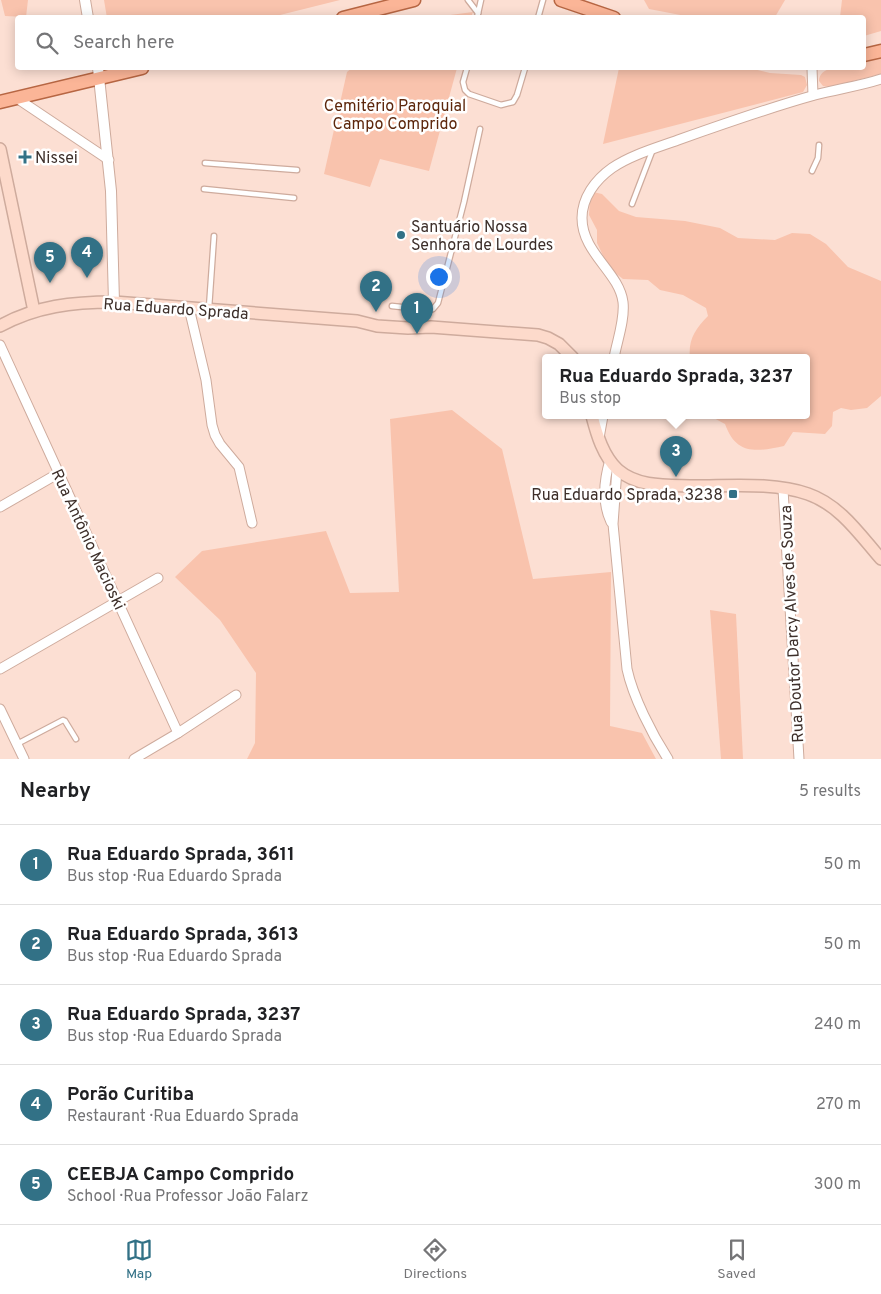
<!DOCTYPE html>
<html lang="en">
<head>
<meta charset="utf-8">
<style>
  body { margin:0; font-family:Overpass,sans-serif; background:#f6f6f6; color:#202124 }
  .you { position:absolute; left:438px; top:276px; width:18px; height:18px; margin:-12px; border:4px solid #fff; border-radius:50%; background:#1a73e8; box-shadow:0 0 0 8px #1a73e833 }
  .badge { display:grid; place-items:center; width:32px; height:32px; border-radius:50%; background:#327186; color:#fff; font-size:16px; font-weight:700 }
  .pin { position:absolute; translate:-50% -41px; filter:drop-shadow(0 1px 2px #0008) }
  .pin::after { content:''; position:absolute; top:26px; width:18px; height:15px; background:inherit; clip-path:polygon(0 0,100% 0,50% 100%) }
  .popup { position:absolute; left:542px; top:354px; width:268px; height:65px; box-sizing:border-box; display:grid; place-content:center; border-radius:5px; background:#fff; filter:drop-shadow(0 1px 4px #0005); font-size:16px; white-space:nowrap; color:#757577 }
  .popup b { font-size:19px; color:#202124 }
  .popup::after { content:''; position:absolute; left:50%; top:100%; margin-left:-10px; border:10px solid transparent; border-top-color:#fff }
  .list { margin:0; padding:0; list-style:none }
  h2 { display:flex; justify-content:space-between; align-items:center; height:65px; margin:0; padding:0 20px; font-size:21px }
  h2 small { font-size:16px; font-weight:400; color:#757577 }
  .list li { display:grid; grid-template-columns:32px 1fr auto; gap:15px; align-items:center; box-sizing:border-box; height:80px; padding:0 20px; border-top:1px solid #e0e0e0 }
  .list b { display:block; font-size:19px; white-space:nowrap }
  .list p { margin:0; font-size:16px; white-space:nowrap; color:#757577 }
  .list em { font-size:16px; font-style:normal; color:#757577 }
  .icon { flex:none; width:28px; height:28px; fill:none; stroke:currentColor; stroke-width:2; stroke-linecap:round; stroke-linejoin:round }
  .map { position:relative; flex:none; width:881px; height:759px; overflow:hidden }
  .search { position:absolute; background:#fff; box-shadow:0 2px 12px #0003; left:15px; right:15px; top:15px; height:55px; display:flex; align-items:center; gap:12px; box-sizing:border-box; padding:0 18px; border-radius:5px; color:#757577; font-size:19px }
  .sheet { height:465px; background:#fff }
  nav { display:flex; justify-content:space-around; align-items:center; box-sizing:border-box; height:70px; border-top:1px solid #e0e0e0; background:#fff; font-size:14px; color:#757577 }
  nav a { display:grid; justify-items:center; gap:2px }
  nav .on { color:#327186 }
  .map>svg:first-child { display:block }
  .green { fill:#f9c3ad }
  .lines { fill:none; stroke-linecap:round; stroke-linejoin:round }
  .service-casing { stroke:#ceab9d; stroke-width:7 }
  .minor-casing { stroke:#ceab9d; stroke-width:11 }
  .tertiary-casing { stroke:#ceab9d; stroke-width:12 }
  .secondary-casing { stroke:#ceab9d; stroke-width:14 }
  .primary-casing { stroke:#b76643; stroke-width:15 }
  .service { stroke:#fff; stroke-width:4.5 }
  .minor { stroke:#fff; stroke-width:9 }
  .tertiary { stroke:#fff; stroke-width:10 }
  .secondary { stroke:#fddacb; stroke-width:11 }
  .primary { stroke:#fbb597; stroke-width:12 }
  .poi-dot { fill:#327186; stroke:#fff; stroke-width:2 }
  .labels { text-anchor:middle; stroke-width:5; stroke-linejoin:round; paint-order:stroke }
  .park-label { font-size:16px; fill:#5d270c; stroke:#fff }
  .poi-label { font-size:16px; fill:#3d2f2a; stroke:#fff; text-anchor:start }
  .street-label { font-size:16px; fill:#3d2f2a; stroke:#fff }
</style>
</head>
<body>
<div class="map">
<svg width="881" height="759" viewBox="0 0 881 759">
  <rect width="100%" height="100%" fill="#fcdfd3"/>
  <g class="green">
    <polygon points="1,0 28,0 26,17 5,16"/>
    <polygon points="104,0 340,0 272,17 107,18"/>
    <polygon points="644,0 785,0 775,17 691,17 649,9"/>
    <polygon points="842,0 881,0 881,31 864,36 864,18 840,17"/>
    <polygon points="473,12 471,17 435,17"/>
    <path d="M881,58V74L829,87L823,86L819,81C820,63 850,68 864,68V62Z"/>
    <polygon points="352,68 457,68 429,171 380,159 370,187 324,174 347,72"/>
    <polygon points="619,68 749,68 770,73 801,75 805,77 807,85 803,92 603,144"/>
    <path d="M593,192L602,194L619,211L636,217L685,221L720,228L738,238L775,240L792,233L810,234L826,244L848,267L881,281V396L867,408L851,410L841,408L833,412L832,426L825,434L793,432L784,446C756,452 736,455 725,424L710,416H806V358H690C688,340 695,329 708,316L706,308L683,295L660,290L648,280L623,279L609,268L597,243V230L589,215L590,196Z"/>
    <polygon points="452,410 502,449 533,579 611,572 610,726 642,733 656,759 247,759 255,743 256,673 220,620 175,577 202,551 326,531 350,593 399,592 390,419"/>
    <polygon points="710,610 736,614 743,759 721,759"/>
  </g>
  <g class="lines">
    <g class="service-casing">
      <g id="service">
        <polyline points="468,0 478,13"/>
        <polyline points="477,18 481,0"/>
        <polyline points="538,18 543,0"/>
        <polyline points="467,68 463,82 465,90 469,94 501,105 513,102 517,95 525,68"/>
        <polyline points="205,163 297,170"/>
        <polyline points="812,171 818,158 819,145"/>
        <polyline points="204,189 294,198"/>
        <polyline points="632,204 653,149"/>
        <polyline points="392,306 429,310 433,309 438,303 464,202 480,129"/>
        <polyline points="209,308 214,236"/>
        <polyline points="17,744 63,720 65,721 76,739"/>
      </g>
    </g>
    <g class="minor-casing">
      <g id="minor">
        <polyline points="812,68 813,95"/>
        <polyline points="18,99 109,160"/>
        <polyline points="189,308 206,380 212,425 215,435 220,444 239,467 252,523"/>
        <polyline points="0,345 178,733"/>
        <path d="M614,358C617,341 625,320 623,302C619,272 582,253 582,218C582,198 595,180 612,168C631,155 656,148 678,140C723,124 768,108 815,95C837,89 860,86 881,79"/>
        <polyline points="599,438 603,416"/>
        <path d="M610,460C604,480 602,503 611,522"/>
        <path d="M617,469L613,524L627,669C633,697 652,734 668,759"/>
        <polyline points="783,489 799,759"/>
        <polyline points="0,507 59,473"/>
        <polyline points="0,669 158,578"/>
        <polyline points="0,709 24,759"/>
        <polyline points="134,759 178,733 236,695"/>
      </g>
    </g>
    <g class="tertiary-casing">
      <g id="tertiary">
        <polyline points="85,0 88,18"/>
        <polyline points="98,68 111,191 114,302"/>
      </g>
    </g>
    <g class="secondary-casing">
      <g id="secondary">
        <polyline points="0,149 34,311"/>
        <path d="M0,326C36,306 73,302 114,302L357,321L377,326L408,328L431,327L538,335L548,338L559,344L573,358"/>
        <path d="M592,416C597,435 603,456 618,470C639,488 669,485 695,486C730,486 775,482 808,494C840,505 860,535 881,559"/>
      </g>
    </g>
    <g class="primary-casing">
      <g id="primary">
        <polyline points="561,0 614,18"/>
        <polyline points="343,18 414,0"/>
        <polyline points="864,55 881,51"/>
        <polyline points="0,102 142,68"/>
      </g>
    </g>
    <use href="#service" class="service"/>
    <use href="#minor" class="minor"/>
    <use href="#tertiary" class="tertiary"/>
    <use href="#secondary" class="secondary"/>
    <use href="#primary" class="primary"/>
  </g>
  <g class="poi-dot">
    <path d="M22.5 149.5h5v5h5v5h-5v5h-5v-5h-5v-5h5z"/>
    <circle cx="401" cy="235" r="5"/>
    <rect x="728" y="489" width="10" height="10" rx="2.5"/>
  </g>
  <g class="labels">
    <g class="park-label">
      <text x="395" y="111">Cemitério Paroquial<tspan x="395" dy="18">Campo Comprido</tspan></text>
    </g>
    <g class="poi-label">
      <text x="35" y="163">Nissei</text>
      <text x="411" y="232">Santuário Nossa<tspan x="411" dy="18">Senhora de Lourdes</tspan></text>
      <text x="723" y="500" text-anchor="end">Rua Eduardo Sprada, 3238</text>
    </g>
    <g class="street-label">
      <text transform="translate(176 308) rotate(4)" y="6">Rua Eduardo Sprada</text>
      <text transform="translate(89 539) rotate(65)" y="6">Rua Antônio Macioski</text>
      <text transform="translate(791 624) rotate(-93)" y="6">Rua Doutor Darcy Alves de Souza</text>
    </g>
  </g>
</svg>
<div class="you"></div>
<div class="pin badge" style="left:417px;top:334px">1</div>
<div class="pin badge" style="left:376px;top:312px">2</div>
<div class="pin badge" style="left:676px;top:477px">3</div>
<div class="popup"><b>Rua Eduardo Sprada, 3237</b>Bus stop</div>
<div class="pin badge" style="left:87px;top:278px">4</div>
<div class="pin badge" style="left:50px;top:283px">5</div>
<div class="search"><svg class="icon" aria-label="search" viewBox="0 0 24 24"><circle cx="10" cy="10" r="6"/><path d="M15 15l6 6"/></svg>Search here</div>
</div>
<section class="sheet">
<h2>Nearby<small>5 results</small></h2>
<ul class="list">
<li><span class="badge">1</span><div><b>Rua Eduardo Sprada, 3611</b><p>Bus stop · Rua Eduardo Sprada</p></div><em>50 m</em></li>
<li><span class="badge">2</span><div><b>Rua Eduardo Sprada, 3613</b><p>Bus stop · Rua Eduardo Sprada</p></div><em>50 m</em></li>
<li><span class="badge">3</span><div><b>Rua Eduardo Sprada, 3237</b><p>Bus stop · Rua Eduardo Sprada</p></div><em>240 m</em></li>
<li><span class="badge">4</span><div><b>Porão Curitiba</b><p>Restaurant · Rua Eduardo Sprada</p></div><em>270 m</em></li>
<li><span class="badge">5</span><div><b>CEEBJA Campo Comprido</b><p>School · Rua Professor João Falarz</p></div><em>300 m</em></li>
</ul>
</section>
<nav>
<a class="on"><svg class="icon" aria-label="map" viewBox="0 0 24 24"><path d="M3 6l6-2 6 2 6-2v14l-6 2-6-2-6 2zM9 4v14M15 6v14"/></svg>Map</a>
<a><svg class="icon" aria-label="directions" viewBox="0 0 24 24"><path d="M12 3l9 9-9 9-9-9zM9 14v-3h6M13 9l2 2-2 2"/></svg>Directions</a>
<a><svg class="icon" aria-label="saved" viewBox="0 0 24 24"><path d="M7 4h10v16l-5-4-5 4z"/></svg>Saved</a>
</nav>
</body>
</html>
